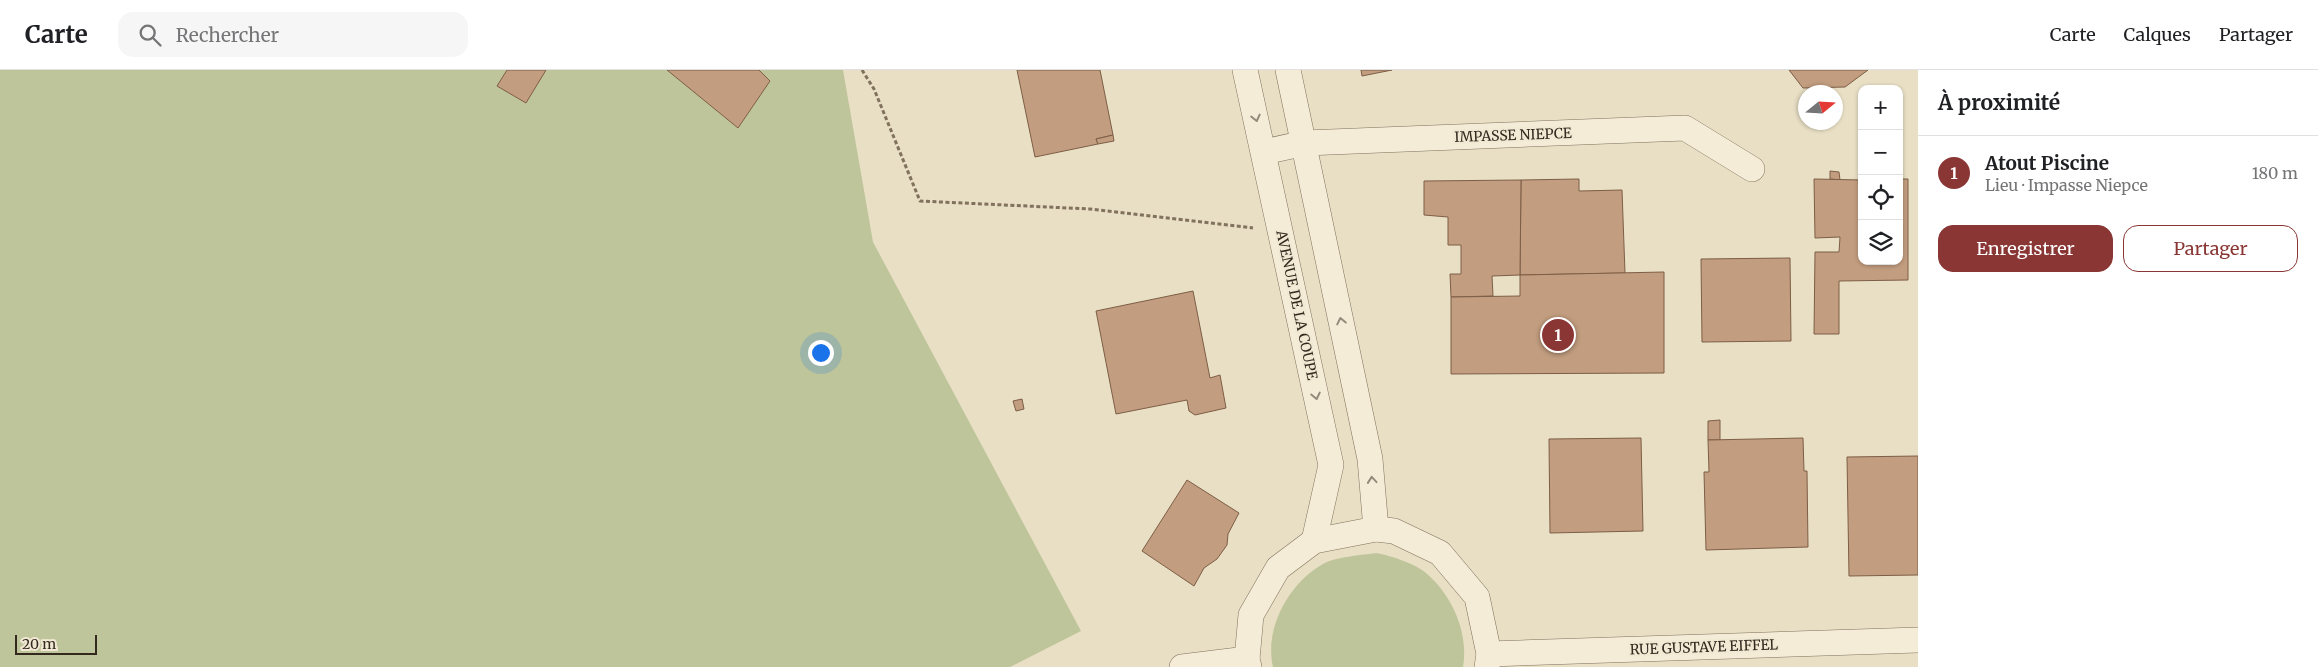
<!DOCTYPE html>
<html lang="fr">
<head>
<meta charset="utf-8">
<style>
  body { margin:0; font-family:Merriweather,serif; background:#f6f6f6; color:#202124 }
  .controls { position:absolute; right:15px; top:15px; display:grid; overflow:hidden; border-radius:10px; box-shadow:0 1px 4px #0004 }
  .controls button { width:45px; height:45px; display:grid; place-items:center; padding:0; border:0; border-bottom:1px solid #e0e0e0; background:#fff; color:#202124; font:25px sans-serif }
  .compass { position:absolute; left:1798px; top:15px; width:45px; height:45px; border-radius:50%; background:#fff; box-shadow:0 1px 4px #0004; rotate:72deg }
  .scale { position:absolute; left:15px; bottom:12px; width:82px; box-sizing:border-box; padding-left:5px; border:2px solid #33291f; border-top:0; font-size:14px; line-height:18px; white-space:nowrap; color:#33291f; -webkit-text-stroke:4px #f1e9d3; paint-order:stroke }
  .you { position:absolute; left:820px; top:282px; width:18px; height:18px; margin:-12px; border:4px solid #fff; border-radius:50%; background:#1a73e8; box-shadow:0 0 0 8px #1a73e833 }
  .badge { display:grid; place-items:center; width:32px; height:32px; border-radius:50%; background:#893634; color:#fff; font-size:16px; font-weight:700 }
  .pin { position:absolute; translate:-50% -50%; border:2px solid #fff; box-shadow:0 1px 5px #0006 }
  .list { margin:0; padding:0; list-style:none }
  h2 { display:flex; justify-content:space-between; align-items:center; height:65px; margin:0; padding:0 20px; font-size:21px }
  h2 small { font-size:16px; font-weight:400; color:#757577 }
  .list li { display:grid; grid-template-columns:32px 1fr auto; gap:15px; align-items:center; box-sizing:border-box; height:75px; padding:0 20px; border-top:1px solid #e0e0e0 }
  .list b { display:block; font-size:19px; white-space:nowrap }
  .list p { margin:0; font-size:16px; white-space:nowrap; color:#757577 }
  .list em { font-size:16px; font-style:normal; color:#757577 }
  .actions { display:flex; gap:10px; padding:15px 20px }
  .actions a { flex:1; padding:11px 0; border:1px solid #893634; border-radius:15px; text-align:center; font-size:18px; color:#893634 }
  .actions .main { background:#893634; color:#fff }
  .icon { flex:none; width:28px; height:28px; fill:none; stroke:currentColor; stroke-width:2; stroke-linecap:round; stroke-linejoin:round }
  .map { position:relative; flex:none; width:1918px; height:597px; overflow:hidden }
  header { display:flex; align-items:center; gap:30px; box-sizing:border-box; height:70px; padding:0 25px; background:#fff; border-bottom:1px solid #e0e0e0 }
  header strong { font-size:24px }
  nav { display:flex; gap:28px; margin-inline-start:auto; font-size:18px }
  .search { width:350px; height:45px; background:#f6f6f6; display:flex; align-items:center; gap:12px; box-sizing:border-box; padding:0 18px; border-radius:15px; color:#757577; font-size:19px }
  main { display:flex }
  aside { flex:1; background:#fff }
  .map>svg:first-child { display:block }
  .green { fill:#bfc59a }
  .building { fill:#c29d7f; stroke:#7d5e46 }
  .lines { fill:none; stroke-linecap:round; stroke-linejoin:round }
  .street-casing { stroke:#81715d; stroke-width:26 }
  .path { stroke:#81715d; stroke-width:3; stroke-dasharray:4 2.5; stroke-linecap:butt }
  .street { stroke:#f4ecd7; stroke-width:25 }
  .oneway { stroke:#948a7b }
  .labels { text-anchor:middle; stroke-width:4.5; stroke-linejoin:round; paint-order:stroke }
  .street-label { font-size:14px; fill:#33291f; stroke:#f1e9d3 }
</style>
</head>
<body>
<header>
<strong>Carte</strong>
<div class="search"><svg class="icon" aria-label="search" viewBox="0 0 24 24"><circle cx="10" cy="10" r="6"/><path d="M15 15l6 6"/></svg>Rechercher</div>
<nav><a>Carte</a><a>Calques</a><a>Partager</a></nav>
</header>
<main>
<div class="map">
<svg width="1918" height="597" viewBox="0 0 1918 597">
  <rect width="100%" height="100%" fill="#e8dfc5"/>
  <g class="green">
    <polygon points="0,0 843,0 873,172 1081,561 1010,597 0,597"/>
    <path d="M1376,483C1389,485 1416,494 1426,503C1452,525 1469,563 1463,597H1273C1264,558 1289,513 1323,494C1335,487 1362,485 1376,483Z"/>
  </g>
  <g class="building">
    <polygon points="507,0 546,0 526,33 497,16"/>
    <polygon points="667,0 759,0 770,11 738,58"/>
    <polygon points="1017,0 1100,0 1113,65 1096,69 1098,74 1035,87"/>
    <polygon points="1361,0 1392,0 1362,6"/>
    <polygon points="1789,0 1868,0 1845,17 1803,18"/>
    <polygon points="1113,65 1114,71 1098,74 1096,69"/>
    <polygon points="1830,101 1839,102 1840,110 1830,109"/>
    <polygon points="1579,109 1579,121 1622,120 1625,203 1520,205 1521,110"/>
    <polygon points="1814,109 1862,110 1862,191 1899,191 1899,109 1908,109 1908,210 1839,211 1839,264 1814,264 1815,182 1839,182 1840,167 1815,168"/>
    <polygon points="1521,110 1520,205 1492,206 1493,226 1451,227 1450,204 1461,204 1461,175 1448,175 1448,147 1424,145 1424,111"/>
    <polygon points="1790,188 1791,271 1702,272 1701,189"/>
    <polygon points="1664,202 1664,303 1451,304 1451,227 1520,226 1520,205"/>
    <polygon points="1193,221 1210,308 1220,305 1226,338 1195,345 1189,341 1187,330 1116,344 1096,241"/>
    <polygon points="1022,329 1024,339 1016,341 1013,331"/>
    <polygon points="1720,350 1720,370 1708,370 1708,351"/>
    <polygon points="1641,368 1643,461 1550,463 1549,369"/>
    <polygon points="1803,368 1804,401 1807,401 1808,477 1706,480 1704,402 1709,402 1708,370"/>
    <polygon points="1918,386 1918,505 1849,506 1847,387"/>
    <polygon points="1187,410 1239,443 1228,464 1227,475 1217,489 1204,498 1194,516 1142,481"/>
  </g>
  <g class="lines">
    <g class="street-casing">
      <g id="street">
        <polyline points="1245,0 1331,395 1314,471"/>
        <polyline points="1288,0 1370,389 1376,459"/>
        <polyline points="1264,82 1305,73 1685,58 1752,99"/>
        <polyline points="1489,584 1918,570"/>
        <polyline points="1182,597 1247,589"/>
        <polyline points="1249,597 1247,589 1251,545 1278,498 1314,471 1376,459 1394,461 1440,483 1477,527 1489,584 1487,597"/>
      </g>
    </g>
    <polyline class="path" points="862,0 874,19 920,131 1090,139 1253,158"/>
    <use href="#street" class="street"/>
  </g>
  <defs><path id="oneway-chevron" d="M-2-3.5L2.5 0L-2 3.5" fill="none" stroke-width="1.6" stroke-linecap="round" stroke-linejoin="round" transform="scale(1.25)"/></defs>
  <g class="oneway">
    <use href="#oneway-chevron" transform="translate(1256 48) rotate(77)"/>
    <use href="#oneway-chevron" transform="translate(1341 251) rotate(-102)"/>
    <use href="#oneway-chevron" transform="translate(1316 326) rotate(78)"/>
    <use href="#oneway-chevron" transform="translate(1372 410) rotate(-95)"/>
  </g>
  <g class="labels">
    <g class="street-label">
      <text transform="translate(1513 65) rotate(-2)" y="5">IMPASSE NIEPCE</text>
      <text transform="translate(1297 235) rotate(78)" y="5">AVENUE DE LA COUPE</text>
      <text transform="translate(1704 577) rotate(-2)" y="5">RUE GUSTAVE EIFFEL</text>
    </g>
  </g>
</svg>
<div class="controls">
<button>+</button>
<button>−</button>
<button><svg class="icon" aria-label="locate" viewBox="0 0 24 24"><circle cx="12" cy="12" r="6"/><path d="M12 2v4M12 18v4M2 12h4M18 12h4"/></svg></button>
<button><svg class="icon" aria-label="layers" viewBox="0 0 24 24"><path d="M12 4l9 5-9 5-9-5zM3 14l9 5 9-5"/></svg></button>
</div>
<svg class="compass" viewBox="-18 -18 36 36"><path d="M0-13l5 13h-10z" fill="#e53935"/><path d="M0 13l5-13h-10z" fill="#757577"/></svg>
<div class="scale">20 m</div>
<div class="you"></div>
<div class="pin badge" style="left:1558px;top:265px">1</div>
</div>
<aside>
<h2>À proximité<small></small></h2>
<ul class="list">
<li><span class="badge">1</span><div><b>Atout Piscine</b><p>Lieu · Impasse Niepce</p></div><em>180 m</em></li>
</ul>
<div class="actions"><a class="main">Enregistrer</a><a>Partager</a></div>
</aside>
</main>
</body>
</html>
